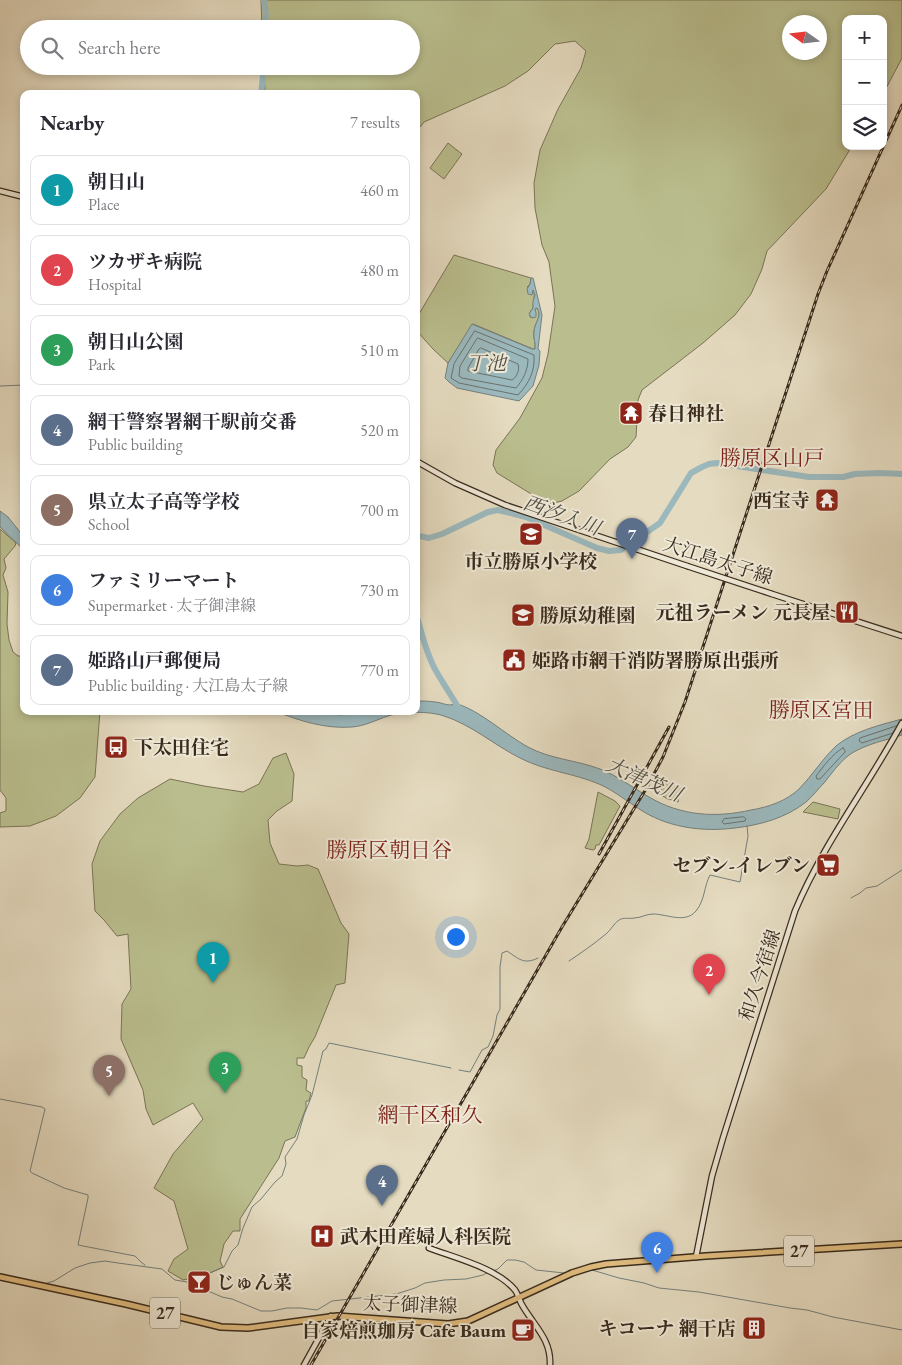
<!DOCTYPE html>
<html lang="en">
<head>
<meta charset="utf-8">
<style>
  body { margin:0; font-family:"EB Garamond","Noto Serif JP",serif; background:#f2f2f3; color:#2b2b33 }
  .controls { position:absolute; right:15px; top:15px; display:grid; overflow:hidden; border-radius:10px; box-shadow:0 2px 8px #0003 }
  .controls button { width:45px; height:45px; display:grid; place-items:center; padding:0; border:0; border-bottom:1px solid #e1e1e2; background:#fff; color:#2b2b33; font:25px sans-serif }
  .compass { position:absolute; left:782px; top:15px; width:45px; height:45px; border-radius:50%; background:#fff; box-shadow:0 2px 8px #0003; rotate:284deg }
  .you { position:absolute; left:455px; top:936px; width:18px; height:18px; margin:-12px; border:4px solid #fff; border-radius:50%; background:#1a73e8; box-shadow:0 0 0 8px #1a73e833 }
  .badge { display:grid; place-items:center; width:32px; height:32px; border-radius:50%; background:#7c3aed; color:#fff; font-size:16px; font-weight:700 }
  .pin { position:absolute; translate:-50% -41px; filter:drop-shadow(0 1px 2px #0008) }
  .pin::after { content:''; position:absolute; top:26px; width:18px; height:15px; background:inherit; clip-path:polygon(0 0,100% 0,50% 100%) }
  .list { margin:0; padding:0; list-style:none }
  h2 { display:flex; justify-content:space-between; align-items:center; height:65px; margin:0; padding:0 20px; font-size:21px }
  h2 small { font-size:16px; font-weight:400; color:#7c7c81 }
  .list li { display:grid; grid-template-columns:32px 1fr auto; gap:15px; align-items:center; box-sizing:border-box; height:70px; margin:0 10px 10px; padding:0 10px; border:1px solid #e1e1e2; border-radius:10px }
  .list b { display:block; font-size:19px; white-space:nowrap }
  .list p { margin:0; font-size:16px; white-space:nowrap; color:#7c7c81 }
  .list em { font-size:16px; font-style:normal; color:#7c7c81 }
  .icon { flex:none; width:28px; height:28px; fill:none; stroke:currentColor; stroke-width:2; stroke-linecap:round; stroke-linejoin:round }
  .map { position:relative; flex:none; width:902px; height:1365px; overflow:hidden }
  .search { position:absolute; background:#fff; box-shadow:0 2px 8px #0003; left:20px; top:20px; width:400px; height:55px; display:flex; align-items:center; gap:12px; box-sizing:border-box; padding:0 18px; border-radius:28px; color:#7c7c81; font-size:19px }
  .panel { position:absolute; background:#fff; box-shadow:0 2px 8px #0003; left:20px; top:90px; width:400px; height:625px; border-radius:10px }
  .map>svg:first-child { display:block }
  .green { fill:#babe8e; stroke:#7a7456; fill-rule:evenodd }
  .water { fill:#9bb8bd; stroke:#74807d }
  .lines { fill:none; stroke-linecap:round; stroke-linejoin:round }
  .shore { stroke:#6a726d; stroke-width:1 }
  .stream { stroke:#74807d; stroke-width:1 }
  .river { stroke:#9bb8bd; stroke-width:6 }
  .taxiway { stroke:#8f836e; stroke-width:10 }
  .secondary-casing { stroke:#392b1d; stroke-width:7 }
  .primary-casing { stroke:#392b1d; stroke-width:8 }
  .secondary { stroke:#eee8d6; stroke-width:4.5 }
  .primary { stroke:#e2be80; stroke-width:5 }
  .rail-casing { stroke:#392b1d; stroke-width:3 }
  .rail { stroke:#eee8d6; stroke-width:1; stroke-dasharray:4; stroke-linecap:butt }
  .secondary-bridge-casing { stroke:#392b1d; stroke-width:7; stroke-linecap:butt }
  .secondary-bridge { stroke:#eee8d6; stroke-width:4.5 }
  .labels { text-anchor:middle; stroke-width:4; stroke-linejoin:round; paint-order:stroke }
  .shield { fill:#eee8d6; stroke:#6f6454; stroke-width:1 }
  .shield-label { font-size:18px; font-weight:bold; fill:#392b1d }
  .poi-label { font-size:19px; font-weight:bold; fill:#392b1d; stroke:#eee8d6; text-anchor:start }
  .street-label { font-size:19px; fill:#392b1d; stroke:#eee8d6 }
  .water-label { font-size:20px; font-style:italic; fill:#524e45; stroke:#eee8d6 }
  .quarter-label { font-size:21px; fill:#7a1f14; stroke:#eee8d6 }
</style>
</head>
<body>
<div class="map">
<svg width="902" height="1365" viewBox="0 0 902 1365">
  <rect width="100%" height="100%" fill="#e5dbc0"/>
  <filter id="stains"><feTurbulence type="fractalNoise" baseFrequency=".004" numOctaves="4"/><feColorMatrix values="0 0 0 0 .2 0 0 0 0 .09 0 0 0 0 .02 0 0 0 .5 -.17"/></filter>
  <radialGradient id="worn" r=".72"><stop offset=".6" stop-color="#630" stop-opacity="0"/><stop offset="1" stop-color="#630" stop-opacity=".3"/></radialGradient>
  <g class="green">
    <path d="M261,0H902V58L883,94V19H846V146H852L826,189L767,251L762,269L751,294L735,315L703,343L642,390L638,400L636,437L628,447L610,459L579,491L562,501L550,504L541,500L497,473L493,465L496,450L520,418L542,378L548,354L555,306L549,262L542,245L535,208L534,183L540,150L558,109L581,68L586,51L575,41L555,44L528,71L505,86L424,122L416,132V94H265L264,66H411V29H262ZM790,22H820V52H790Z"/>
    <polygon points="448,143 462,154 444,179 430,168"/>
    <path d="M454,255L531,278L530,284L527,287L534,291C535,297 533,302 533,308L530,312V317L533,318L535,309L537,308C543,316 534,323 534,332C533,338 536,343 535,349H533L473,324L448,363L433,349L416,330V319Z"/>
    <polygon points="0,529 16,543 15,546 4,559 6,568 3,575 8,592 7,624 9,640 13,652 18,656 21,656 24,658 24,711 100,711 95,777 80,798 56,816 30,826 0,827 0,813 6,811 6,798 0,790"/>
    <polygon points="286,753 294,774 292,801 277,811 268,820 270,843 279,864 297,866 308,865 318,869 341,923 349,934 345,983 336,985 315,1037 309,1047 304,1058 297,1058 297,1065 302,1066 302,1077 307,1080 306,1090 311,1093 309,1101 306,1101 306,1108 295,1137 285,1141 279,1158 240,1219 240,1231 233,1231 224,1244 220,1261 223,1267 204,1276 183,1280 168,1271 174,1259 188,1249 174,1201 154,1188 173,1154 203,1119 193,1103 153,1125 146,1109 143,1090 121,1039 122,1004 131,989 128,934 117,936 104,920 95,911 92,864 100,841 120,814 138,798 170,779 204,786 243,792 259,784 273,758"/>
    <polygon points="665,783 681,786 678,802 668,799 659,794"/>
    <polygon points="598,792 615,801 620,806 599,845 596,845 595,849 593,850 585,848 589,839"/>
    <polygon points="813,802 840,809 838,819 803,812"/>
  </g>
  <g class="water">
    <path d="M531,278H533L542,315L538,349L540,351L539,365L533,386L519,401L457,388L449,382L445,378L448,363L472,324L532,349H535C536,343 533,338 534,332C534,323 543,316 537,308L535,309L536,313V317L532,318L529,314L533,308V301L535,295L533,290L532,295L528,294L527,289L530,284Z"/>
    <polygon points="0,511 8,517 24,537 24,550 0,527"/>
    <path d="M416,701C423,701 429,701 435,702C440,702 445,705 450,705C452,705 455,704 457,704C479,710 506,735 528,747C550,759 576,760 600,769C618,776 633,788 649,797C681,816 716,818 751,810C769,807 786,801 799,789C812,776 822,759 836,746C854,731 880,725 902,719V735C886,740 867,744 852,753C841,760 832,773 824,783C818,789 812,797 806,802C786,818 760,825 735,828C704,832 671,828 644,812C629,803 615,791 599,784C573,773 545,771 520,758C494,745 472,725 444,716C430,711 402,711 388,716C376,720 365,726 352,727C325,729 300,721 275,711H317L340,715L365,711H416Z"/>
  </g>
  <g class="lines">
    <g class="shore">
      <path d="M475,331L534,355C535,372 529,383 518,395L459,383L451,378L454,364Z"/>
      <path d="M478,338L528,359C528,370 523,380 516,388L462,378L459,376L460,366L476,340Z"/>
      <path d="M481,348L518,364C520,369 517,377 512,380L468,371V368L479,349Z"/>
      <polyline points="893,733 862,743 859,741 860,738 896,726"/>
      <path d="M843,748L845,750V752L820,779H817L816,776C824,766 832,754 843,748Z"/>
      <polygon points="744,817 746,819 745,821 724,824 722,822 724,819"/>
    </g>
    <g class="stream">
      <polyline points="0,386 24,385"/>
      <polyline points="851,898 860,893 866,888 877,886 902,870"/>
      <path d="M569,961C581,953 594,944 606,934C611,930 614,923 619,920C624,917 629,919 634,918C641,918 646,914 653,914C667,914 685,924 696,911C705,900 704,886 710,875L740,882L748,836L747,826"/>
      <path d="M459,1070L470,1072L482,1050L488,1047L493,1036L497,1015L500,1009V967L502,953L507,951C519,959 524,965 538,958"/>
      <polyline points="0,1099 42,1107 45,1109 30,1171 32,1173 64,1188 88,1195 88,1198 78,1245 135,1256 141,1262 145,1265"/>
      <polyline points="493,1271 498,1269 507,1260 515,1260 524,1262 536,1270 564,1273"/>
      <polyline points="570,1276 592,1270 619,1278 644,1283 659,1288 699,1292 790,1308 807,1310 833,1317 902,1330"/>
      <polyline points="187,1282 224,1267 232,1251 238,1245 243,1228 252,1207 261,1199 275,1182 282,1176 286,1164 285,1157 297,1139 304,1115 312,1095 323,1051 326,1049 329,1043 451,1068"/>
      <polyline points="47,1283 54,1281 75,1268 90,1263 105,1261 118,1263 162,1269 175,1280 187,1282 222,1297 232,1299 261,1311 272,1311 287,1308 301,1308 317,1310 332,1301 396,1294 415,1288 425,1283 444,1280 466,1279 483,1275 489,1272"/>
      <polyline points="25,1285 42,1289"/>
    </g>
    <g class="river">
      <polyline points="264,29 266,14 264,0"/>
      <polyline points="261,94 264,66"/>
      <polyline points="416,534 419,536 429,538 442,534 488,512 498,510 526,517 597,548 609,551 621,550 660,523 691,473 702,467 709,464 717,463 809,477 843,477 855,474 880,473 902,474"/>
      <path d="M416,614C422,633 426,654 436,671C444,685 453,698 461,712"/>
    </g>
    <polyline class="taxiway" points="709,982 715,962"/>
    <g class="secondary-casing">
      <g id="secondary">
        <polyline points="0,191 24,197"/>
        <polyline points="416,461 455,483 505,505 687,566"/>
        <polyline points="772,594 902,636"/>
        <path d="M429,1248C455,1258 497,1268 515,1290C518,1294 519,1299 521,1303C524,1309 528,1314 532,1320C542,1334 551,1346 550,1365"/>
        <path d="M696,1257L712,1176L723,1138L795,911C823,844 868,786 902,723"/>
        <polyline points="304,1365 331,1316"/>
      </g>
    </g>
    <g class="primary-casing">
      <polyline id="primary" points="0,1277 126,1304 221,1327 248,1328 337,1316 448,1324 468,1321 572,1273 591,1267 606,1264 706,1256 902,1244"/>
    </g>
    <use href="#secondary" class="secondary"/>
    <use href="#primary" class="primary"/>
    <g class="rail-casing">
      <g id="rail">
        <polyline points="599,854 669,727"/>
        <polyline points="311,1365 562,927 646,789 663,757 685,702 818,294 827,271 902,105"/>
      </g>
    </g>
    <use href="#rail" class="rail"/>
    <g class="secondary-bridge-casing">
      <polyline id="secondary-bridge" points="687,566 772,594"/>
    </g>
    <use href="#secondary-bridge" class="secondary-bridge"/>
  </g>
  <defs>
    <g id="temple-square" transform="scale(1.25)"><rect x="-9" y="-9" width="18" height="18" rx="4" fill="#8f2418" stroke="#eee8d6"/><path d="M0-6L5-2H3V0L6.5 2.5H4V6H1.5V3h-3V6H-4V2.5H-6.5L-3 0V-2H-5Z" fill="#fff"/></g>
    <g id="school-square" transform="scale(1.25)"><rect x="-9" y="-9" width="18" height="18" rx="4" fill="#8f2418" stroke="#eee8d6"/><path d="M0-5L7-2L0 1L-7-2ZM-4 1L0 2.5L4 1V4Q0 6-4 4Z" fill="#fff"/></g>
    <g id="restaurant-square" transform="scale(1.25)"><rect x="-9" y="-9" width="18" height="18" rx="4" fill="#8f2418" stroke="#eee8d6"/><path d="M-5-6h1v4h1v-4h1v4h1v-4h1v5L-1.5 .5V6h-2V.5L-5-1ZM5-6V6H3V1.5H1.5Q1.5-4 5-6Z" fill="#fff"/></g>
    <g id="civic-square" transform="scale(1.25)"><rect x="-9" y="-9" width="18" height="18" rx="4" fill="#8f2418" stroke="#eee8d6"/><path d="M-.6-6.5H3V-4.5H.6V-3L4-1V1h2V6H-6V1h2V-1L-.6-3ZM-1.2 2.5V6h2.4V2.5Z" fill="#fff"/></g>
    <g id="bus-square" transform="scale(1.25)"><rect x="-9" y="-9" width="18" height="18" rx="4" fill="#8f2418" stroke="#eee8d6"/><path d="M-5-6H5V4H4V6H2V4H-2V6H-4V4H-5ZM-3.5-4V0h7V-4ZM-3.5 1.2v1.5H-2V1.2ZM2 1.2v1.5H3.5V1.2Z" fill="#fff"/></g>
    <g id="supermarket-square" transform="scale(1.25)"><rect x="-9" y="-9" width="18" height="18" rx="4" fill="#8f2418" stroke="#eee8d6"/><path d="M-6-5.5h2.5l.6 2H6L4.5 2H-2.5L-4.4-4H-6ZM-1.5 3.2a1.3 1.3 0 1 0 .1 0ZM3 3.2a1.3 1.3 0 1 0 .1 0Z" fill="#fff"/></g>
    <g id="hospital-square" transform="scale(1.25)"><rect x="-9" y="-9" width="18" height="18" rx="4" fill="#8f2418" stroke="#eee8d6"/><path d="M-5-5h3v3.5h4V-5h3V5h-3V1.5h-4V5h-3Z" fill="#fff"/></g>
    <g id="bar-square" transform="scale(1.25)"><rect x="-9" y="-9" width="18" height="18" rx="4" fill="#8f2418" stroke="#eee8d6"/><path d="M-6-5H6L.8 .8V4.5H3.5V6h-7V4.5H-.8V.8Z" fill="#fff"/></g>
    <g id="building-square" transform="scale(1.25)"><rect x="-9" y="-9" width="18" height="18" rx="4" fill="#8f2418" stroke="#eee8d6"/><path d="M-4-6H4V6H1V3H-1V6H-4ZM-2.5-4.3h1.7v1.8h-1.7ZM.8-4.3h1.7v1.8H.8ZM-2.5-1h1.7V.8h-1.7ZM.8-1h1.7V.8H.8Z" fill="#fff"/></g>
    <g id="cafe-square" transform="scale(1.25)"><rect x="-9" y="-9" width="18" height="18" rx="4" fill="#8f2418" stroke="#eee8d6"/><path d="M-5.5-4.5H6V0H3Q3 3.5 0 3.5H-2.5Q-5.5 3.5-5.5 0ZM3-3.2v2h1.7v-2ZM-6 4.5H4V6H-6Z" fill="#fff"/></g>
  </defs>
  <g fill-rule="evenodd">
    <use href="#temple-square" x="631" y="413"/>
    <use href="#temple-square" x="827" y="500"/>
    <use href="#school-square" x="531" y="534"/>
    <use href="#restaurant-square" x="847" y="612"/>
    <use href="#school-square" x="523" y="615"/>
    <use href="#civic-square" x="514" y="660"/>
    <use href="#bus-square" x="116" y="747"/>
    <use href="#supermarket-square" x="828" y="865"/>
    <use href="#hospital-square" x="322" y="1236"/>
    <use href="#bar-square" x="199" y="1282"/>
    <use href="#building-square" x="754" y="1328"/>
    <use href="#cafe-square" x="523" y="1330"/>
  </g>
  <g class="labels">
    <g class="shield">
      <rect x="784" y="1235.5" width="30" height="31" rx="4"/>
      <rect x="150" y="1297.5" width="30" height="31" rx="4"/>
    </g>
    <g class="shield-label">
      <text x="799" y="1257">27</text>
      <text x="165" y="1319">27</text>
    </g>
    <g class="poi-label">
      <text x="648" y="420">春日神社</text>
      <text x="810" y="507" text-anchor="end">西宝寺</text>
      <text x="531" y="568" text-anchor="middle">市立勝原小学校</text>
      <text x="830" y="619" text-anchor="end">元祖ラーメン 元長屋</text>
      <text x="540" y="622">勝原幼稚園</text>
      <text x="532" y="667">姫路市網干消防署勝原出張所</text>
      <text x="134" y="754">下太田住宅</text>
      <text x="810" y="872" text-anchor="end">セブン-イレブン</text>
      <text x="340" y="1243">武木田産婦人科医院</text>
      <text x="216" y="1289">じゅん菜</text>
      <text x="736" y="1335" text-anchor="end">キコーナ 網干店</text>
      <text x="506" y="1337" text-anchor="end">自家焙煎珈房 Cafe Baum</text>
    </g>
    <g class="street-label">
      <text transform="translate(718 560) rotate(18)" y="7">大江島太子線</text>
      <text transform="translate(759 975) rotate(-72)" y="7">和久今宿線</text>
      <text transform="translate(410 1304) rotate(2)" y="7">太子御津線</text>
    </g>
    <g class="water-label">
      <text x="486" y="370">丁池</text>
      <text transform="translate(562 515) rotate(20)" y="7">西汐入川</text>
      <text transform="translate(644 779) rotate(24)" y="7">大津茂川</text>
    </g>
    <g class="quarter-label">
      <text x="772" y="465">勝原区山戸</text>
      <text x="821" y="717">勝原区宮田</text>
      <text x="389" y="857">勝原区朝日谷</text>
      <text x="430" y="1122">網干区和久</text>
    </g>
  </g>
  <rect width="100%" height="100%" filter="url(#stains)"/>
  <rect width="100%" height="100%" fill="url(#worn)"/>
</svg>
<div class="controls">
<button>+</button>
<button>−</button>
<button><svg class="icon" aria-label="layers" viewBox="0 0 24 24"><path d="M12 4l9 5-9 5-9-5zM3 14l9 5 9-5"/></svg></button>
</div>
<svg class="compass" viewBox="-18 -18 36 36"><path d="M0-13l5 13h-10z" fill="#e53935"/><path d="M0 13l5-13h-10z" fill="#7c7c81"/></svg>
<div class="you"></div>
<div class="pin badge" style="left:213px;top:983px;background:#0f9aa8">1</div>
<div class="pin badge" style="left:709px;top:995px;background:#e0444e">2</div>
<div class="pin badge" style="left:225px;top:1093px;background:#2e9e5b">3</div>
<div class="pin badge" style="left:382px;top:1206px;background:#5c6f8a">4</div>
<div class="pin badge" style="left:109px;top:1096px;background:#8d6e63">5</div>
<div class="pin badge" style="left:657px;top:1273px;background:#3f7fe0">6</div>
<div class="pin badge" style="left:632px;top:559px;background:#5c6f8a">7</div>
<div class="search"><svg class="icon" aria-label="search" viewBox="0 0 24 24"><circle cx="10" cy="10" r="6"/><path d="M15 15l6 6"/></svg>Search here</div>
<section class="panel">
<h2>Nearby<small>7 results</small></h2>
<ul class="list">
<li><span class="badge" style="background:#0f9aa8">1</span><div><b>朝日山</b><p>Place</p></div><em>460 m</em></li>
<li><span class="badge" style="background:#e0444e">2</span><div><b>ツカザキ病院</b><p>Hospital</p></div><em>480 m</em></li>
<li><span class="badge" style="background:#2e9e5b">3</span><div><b>朝日山公園</b><p>Park</p></div><em>510 m</em></li>
<li><span class="badge" style="background:#5c6f8a">4</span><div><b>網干警察署網干駅前交番</b><p>Public building</p></div><em>520 m</em></li>
<li><span class="badge" style="background:#8d6e63">5</span><div><b>県立太子高等学校</b><p>School</p></div><em>700 m</em></li>
<li><span class="badge" style="background:#3f7fe0">6</span><div><b>ファミリーマート</b><p>Supermarket · 太子御津線</p></div><em>730 m</em></li>
<li><span class="badge" style="background:#5c6f8a">7</span><div><b>姫路山戸郵便局</b><p>Public building · 大江島太子線</p></div><em>770 m</em></li>
</ul>
</section>
</div>
</body>
</html>
